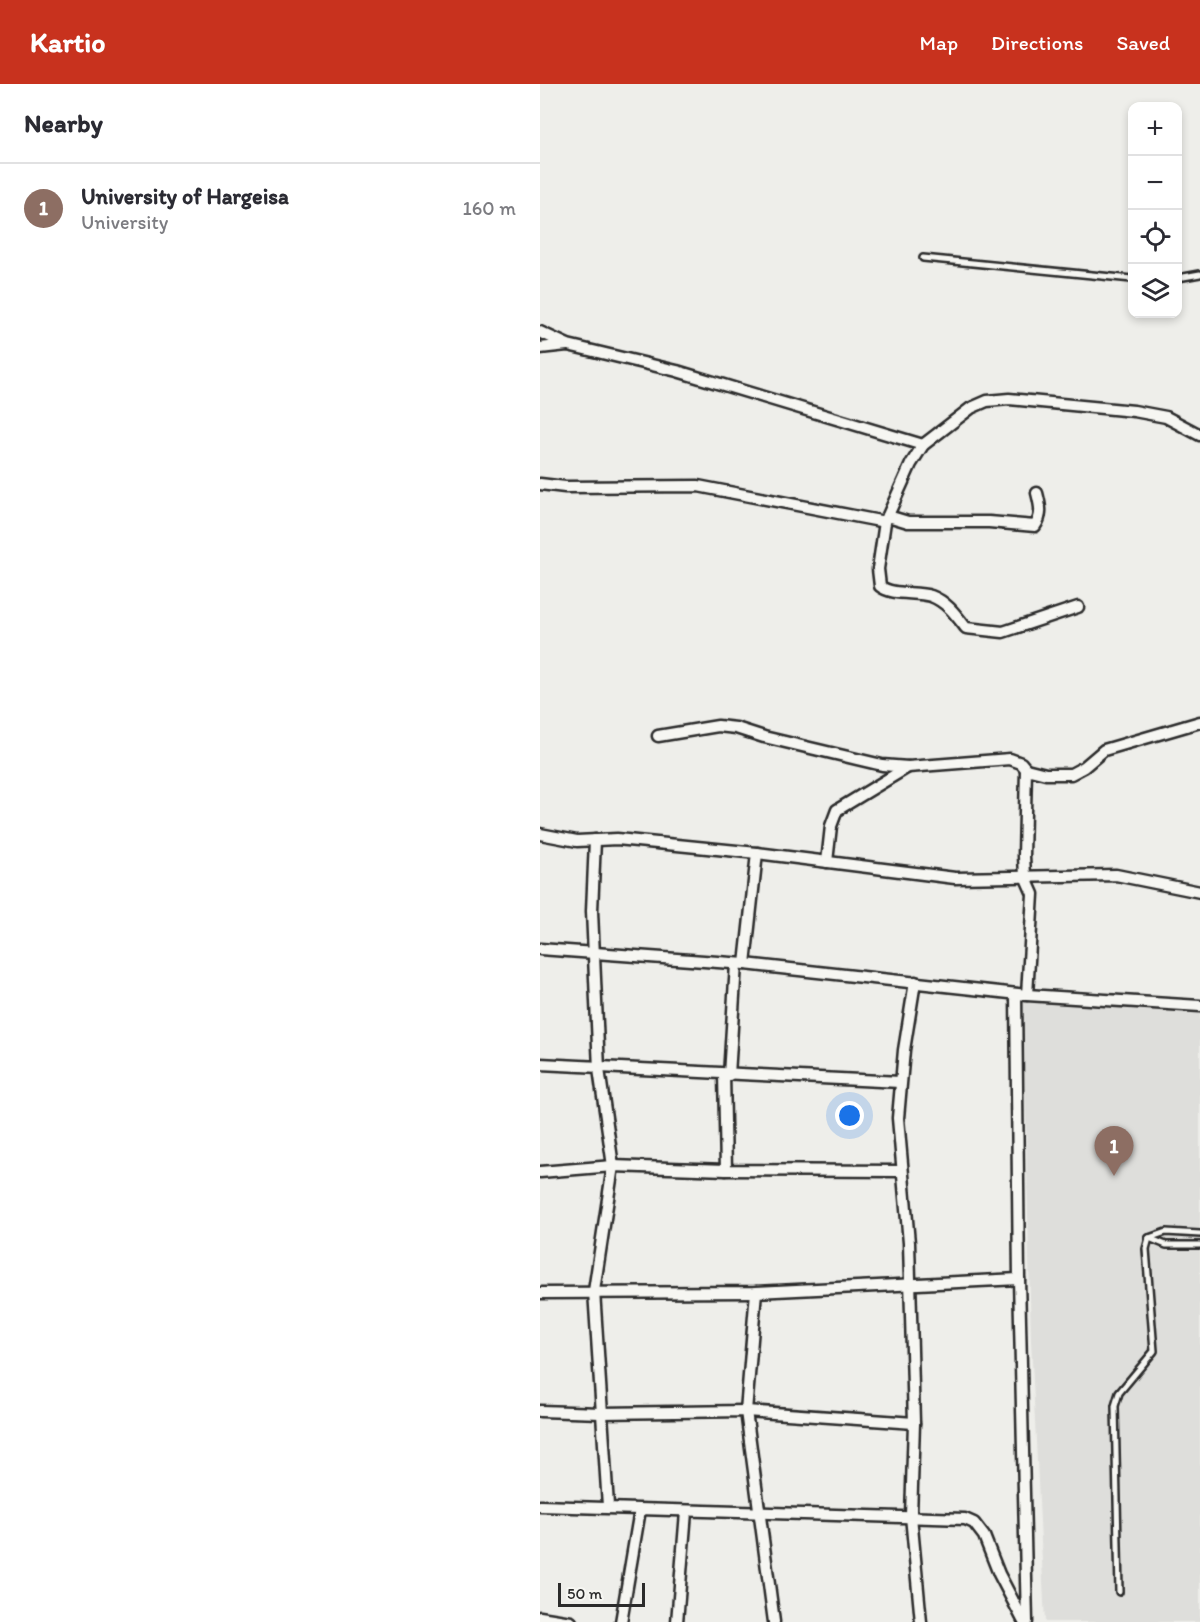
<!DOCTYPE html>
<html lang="en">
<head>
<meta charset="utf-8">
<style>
  body { margin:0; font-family:Itim,sans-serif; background:#f7f7f7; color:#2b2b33 }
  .controls { position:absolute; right:18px; top:18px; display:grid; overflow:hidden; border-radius:12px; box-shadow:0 3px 9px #0003 }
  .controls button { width:54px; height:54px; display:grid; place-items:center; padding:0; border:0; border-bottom:2px solid #e1e1e2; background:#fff; color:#2b2b33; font:30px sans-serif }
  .scale { position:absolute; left:18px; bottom:15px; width:87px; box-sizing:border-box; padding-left:6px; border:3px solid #2b2b2b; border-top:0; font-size:16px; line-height:21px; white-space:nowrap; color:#2b2b2b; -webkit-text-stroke:4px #f6f6f2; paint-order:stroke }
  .you { position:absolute; left:310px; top:1032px; width:21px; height:21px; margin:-15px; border:4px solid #fff; border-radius:50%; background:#1a73e8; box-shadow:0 0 0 9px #1a73e833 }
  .badge { display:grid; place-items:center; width:39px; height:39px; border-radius:50%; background:#c8321e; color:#fff; font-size:20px; font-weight:700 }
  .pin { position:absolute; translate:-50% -50px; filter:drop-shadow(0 2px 3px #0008) }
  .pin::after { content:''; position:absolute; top:32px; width:21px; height:18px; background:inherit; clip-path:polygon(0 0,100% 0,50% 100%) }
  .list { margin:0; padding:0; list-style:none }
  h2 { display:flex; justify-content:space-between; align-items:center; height:78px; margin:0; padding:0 24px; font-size:26px }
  h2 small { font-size:20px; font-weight:400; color:#7c7c81 }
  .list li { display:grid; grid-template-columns:39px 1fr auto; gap:18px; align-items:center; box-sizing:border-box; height:90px; padding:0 24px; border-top:2px solid #e1e1e2 }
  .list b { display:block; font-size:22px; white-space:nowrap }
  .list p { margin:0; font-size:20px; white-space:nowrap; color:#7c7c81 }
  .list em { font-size:20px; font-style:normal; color:#7c7c81 }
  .icon { flex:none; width:33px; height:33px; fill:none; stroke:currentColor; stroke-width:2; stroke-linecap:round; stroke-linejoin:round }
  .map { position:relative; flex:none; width:660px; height:1538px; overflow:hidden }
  header { display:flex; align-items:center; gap:36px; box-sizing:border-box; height:84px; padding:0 30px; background:#c8321e; color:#fff }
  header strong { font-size:28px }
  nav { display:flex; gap:33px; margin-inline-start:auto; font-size:21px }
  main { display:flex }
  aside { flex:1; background:#fff }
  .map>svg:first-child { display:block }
  .built { fill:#dededb }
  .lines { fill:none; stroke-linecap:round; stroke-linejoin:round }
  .lane-casing { stroke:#2b2b2b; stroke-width:10 }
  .street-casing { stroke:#2b2b2b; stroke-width:15 }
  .lane { stroke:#f6f6f2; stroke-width:5 }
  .street { stroke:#f6f6f2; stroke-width:10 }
</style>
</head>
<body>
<header>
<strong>Kartio</strong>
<nav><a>Map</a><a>Directions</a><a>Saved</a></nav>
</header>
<main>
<aside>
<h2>Nearby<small></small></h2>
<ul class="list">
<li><span class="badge" style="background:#8d6e63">1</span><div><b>University of Hargeisa</b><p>University</p></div><em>160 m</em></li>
</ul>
</aside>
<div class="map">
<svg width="660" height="1538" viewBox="0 0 660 1538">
  <rect width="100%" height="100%" fill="#eeeeea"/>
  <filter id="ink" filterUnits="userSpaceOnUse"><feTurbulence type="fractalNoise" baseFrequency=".0167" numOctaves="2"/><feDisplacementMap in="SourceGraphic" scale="12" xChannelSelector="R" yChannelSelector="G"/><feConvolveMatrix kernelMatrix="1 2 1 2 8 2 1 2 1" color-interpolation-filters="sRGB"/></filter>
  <g filter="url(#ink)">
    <polygon class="built" points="483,918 660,927 660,1538 505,1538 491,1257"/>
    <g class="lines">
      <g class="lane-casing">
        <g id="lane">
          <polyline points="383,174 592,195"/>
          <polyline points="638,194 660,190"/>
          <polyline points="609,1154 626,1161 660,1161"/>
          <polyline points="609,1154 626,1148 660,1150"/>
          <polyline points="579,1508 575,1322 579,1309 614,1267 606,1165 609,1154"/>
        </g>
      </g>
      <g class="street-casing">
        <g id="street">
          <polyline points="0,248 28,261 137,287 383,361"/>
          <polyline points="0,264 27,261"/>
          <polyline points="0,400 25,403 158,402 345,438"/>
          <path d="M348,432L368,438H449L495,442C503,431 500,421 497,409"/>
          <path d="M538,523L463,548L426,544C416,531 407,518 391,512C376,507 352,512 340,502L338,485L345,438L371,380L383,361L431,324L447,317L469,315L594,327L626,333L660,351"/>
          <polyline points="118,652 178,642 196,644 224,653 342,681 368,683 470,675 481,679 486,685 484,772 485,792 493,810 487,911"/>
          <polyline points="486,685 506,690 531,690 544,683 564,666 660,638"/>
          <polyline points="0,750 37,757 77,755 217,769 415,794 576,791 660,808"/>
          <polyline points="55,756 52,827 59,985 73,1082 54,1207 68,1422"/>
          <polyline points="287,778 291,742 297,726 368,683"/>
          <polyline points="0,865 205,880 487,911 660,922"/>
          <polyline points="205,880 217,769"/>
          <polyline points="375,898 364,966 358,1034 369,1159 374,1339 371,1432 381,1538"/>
          <polyline points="476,910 479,1195 487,1538"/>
          <polyline points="0,980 360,998"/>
          <polyline points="184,990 186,1086"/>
          <polyline points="189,991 196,880"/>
          <polyline points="0,1088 73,1082 186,1086 361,1087"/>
          <polyline points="216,1208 206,1327 234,1538"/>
          <polyline points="0,1209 216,1208 479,1195"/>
          <polyline points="0,1327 61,1329 206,1327 374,1339"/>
          <polyline points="0,1422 425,1435 434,1439 444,1452 459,1490 484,1538"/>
          <polyline points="0,1533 31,1538"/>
          <polyline points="81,1538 100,1426"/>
          <polyline points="137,1538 146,1428"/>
        </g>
      </g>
      <use href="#lane" class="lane"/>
      <use href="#street" class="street"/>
    </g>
  </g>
</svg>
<div class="controls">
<button>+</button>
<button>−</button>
<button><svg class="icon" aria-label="locate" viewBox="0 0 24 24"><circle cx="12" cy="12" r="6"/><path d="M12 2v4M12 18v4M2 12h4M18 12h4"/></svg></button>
<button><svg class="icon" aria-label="layers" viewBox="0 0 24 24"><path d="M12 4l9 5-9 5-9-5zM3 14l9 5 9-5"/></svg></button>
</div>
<div class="scale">50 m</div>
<div class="you"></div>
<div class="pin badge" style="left:574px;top:1092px;background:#8d6e63">1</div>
</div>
</main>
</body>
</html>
